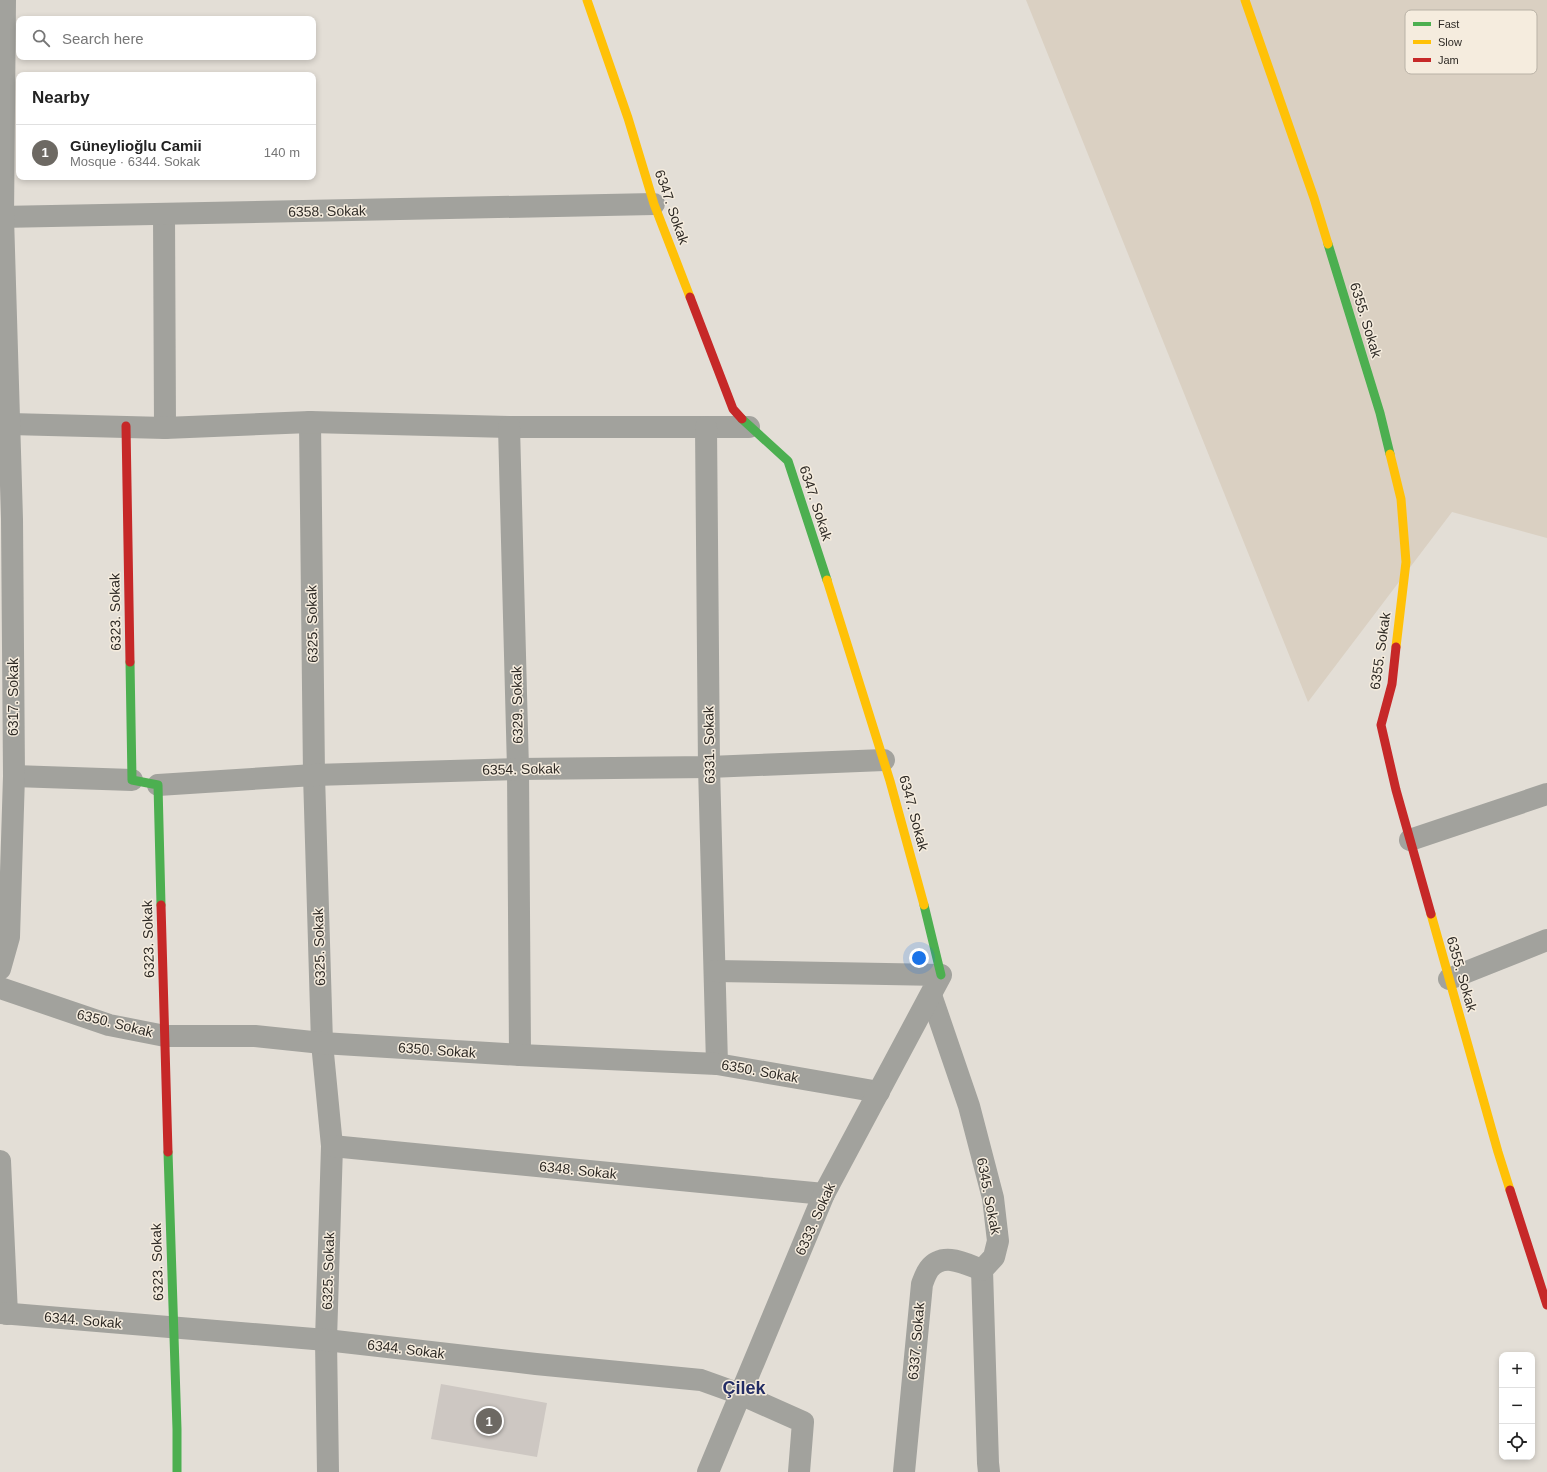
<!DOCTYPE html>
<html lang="en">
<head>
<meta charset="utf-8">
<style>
  body { margin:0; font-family:Helvetica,sans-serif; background:#f6f6f6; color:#222 }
  .controls { position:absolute; right:12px; bottom:12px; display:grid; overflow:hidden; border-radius:8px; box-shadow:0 2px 6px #0003 }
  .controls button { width:36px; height:36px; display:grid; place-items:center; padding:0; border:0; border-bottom:1px solid #e0e0e0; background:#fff; color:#222; font:20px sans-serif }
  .you { position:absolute; left:919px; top:958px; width:14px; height:14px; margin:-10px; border:3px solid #fff; border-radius:50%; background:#1a73e8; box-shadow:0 0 0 6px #1a73e833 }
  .badge { display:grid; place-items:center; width:26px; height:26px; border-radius:50%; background:#6d6963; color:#fff; font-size:13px; font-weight:700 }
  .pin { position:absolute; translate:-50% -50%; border:2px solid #fff; box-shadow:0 1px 4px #0006 }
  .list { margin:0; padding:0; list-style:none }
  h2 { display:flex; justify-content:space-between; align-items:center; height:52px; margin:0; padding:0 16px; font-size:17px }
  h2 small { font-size:13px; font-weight:400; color:#767676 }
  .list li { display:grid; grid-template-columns:26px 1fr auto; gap:12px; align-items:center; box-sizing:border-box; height:56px; padding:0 16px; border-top:1px solid #e0e0e0 }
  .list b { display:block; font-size:15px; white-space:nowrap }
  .list p { margin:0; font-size:13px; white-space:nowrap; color:#767676 }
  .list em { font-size:13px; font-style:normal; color:#767676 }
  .icon { flex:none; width:22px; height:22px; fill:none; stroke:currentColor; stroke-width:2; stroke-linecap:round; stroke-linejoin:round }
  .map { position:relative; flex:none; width:1547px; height:1472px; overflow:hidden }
  .search { position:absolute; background:#fff; box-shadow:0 2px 6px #0003; left:16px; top:16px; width:300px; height:44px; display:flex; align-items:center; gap:10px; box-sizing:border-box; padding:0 14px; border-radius:8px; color:#767676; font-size:15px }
  .panel { position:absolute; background:#fff; box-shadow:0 2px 6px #0003; left:16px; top:72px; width:300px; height:108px; border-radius:8px }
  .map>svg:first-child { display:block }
  .built { fill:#dad0c2 }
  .building { fill:#cdc7c2 }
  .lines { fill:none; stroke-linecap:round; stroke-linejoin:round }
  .street { stroke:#a2a29d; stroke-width:22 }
  .fast { stroke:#4caf50; stroke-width:9 }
  .slow { stroke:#ffc107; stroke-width:9 }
  .jam { stroke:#c62828; stroke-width:9 }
  .labels { text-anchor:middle; stroke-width:3; stroke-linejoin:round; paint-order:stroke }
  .street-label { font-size:14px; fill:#2e2a25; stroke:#f5ecde }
  .district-label { font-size:18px; font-weight:bold; fill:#222c64; stroke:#f5ecde }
  .key { fill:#f5ecde; stroke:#b9b2a6; stroke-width:1 }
  .key-label { font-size:11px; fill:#2e2a25 }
</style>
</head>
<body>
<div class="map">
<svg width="1547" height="1472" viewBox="0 0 1547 1472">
  <rect width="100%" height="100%" fill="#e3ded6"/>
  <polygon class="built" points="1026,0 1547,0 1547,538 1452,512 1308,702"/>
  <polygon class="building" points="441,1384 547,1403 537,1457 431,1439"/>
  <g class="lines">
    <g class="street">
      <polyline points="164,214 165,428"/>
      <polyline points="0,217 654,204"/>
      <polyline points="310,422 314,775 322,1043 332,1146 326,1340 328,1472"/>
      <polyline points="10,424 165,428 310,422 509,427 749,427"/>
      <polyline points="509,427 518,769 520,1055"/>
      <polyline points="706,427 709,767 717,1064"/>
      <polyline points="14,776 132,780"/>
      <polyline points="158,785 314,775 518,769 709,767 884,760"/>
      <polyline points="1410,840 1547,794"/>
      <polyline points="0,969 9,937 14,776 12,519 3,217 5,0"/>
      <polyline points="1449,979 1547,940"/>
      <polyline points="0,988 109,1025 165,1036 255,1036 322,1043 520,1055 717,1064 879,1092"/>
      <polyline points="931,995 969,1106 993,1198 998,1241 994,1257 982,1270 988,1463 989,1472"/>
      <polyline points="332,1146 824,1194"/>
      <polyline points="0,1161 7,1314"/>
      <polyline points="0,1313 326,1340 536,1364 701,1380 740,1394 803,1422 799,1472"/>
      <polyline points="708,1472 824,1194 941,975 715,971"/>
      <path d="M904,1472L922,1284C924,1279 926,1273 929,1269C943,1251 966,1264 982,1270"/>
    </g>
    <g class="fast">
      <polyline points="1328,244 1380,413 1390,454"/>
      <polyline points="742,419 788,461 827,580"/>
      <polyline points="130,662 132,780 158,785 161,905"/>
      <polyline points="924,905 941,975"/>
      <polyline points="168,1152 177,1429 177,1472"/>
    </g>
    <g class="slow">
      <polyline points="587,0 628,118 654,204 690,297"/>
      <polyline points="1245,0 1314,198 1328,244"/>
      <polyline points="1390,454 1401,499 1406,562 1396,647"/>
      <polyline points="827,580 890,781 924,905"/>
      <polyline points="1431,914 1498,1152 1510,1190"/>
    </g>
    <g class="jam">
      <polyline points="690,297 733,409 742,419"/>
      <polyline points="126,426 130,662"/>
      <polyline points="1396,647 1392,684 1381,725 1396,790 1431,914"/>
      <polyline points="161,905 168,1152"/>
      <polyline points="1510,1190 1547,1305"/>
    </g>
  </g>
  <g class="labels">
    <g class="street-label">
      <text transform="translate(672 207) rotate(71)" y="5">6347. Sokak</text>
      <text transform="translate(327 211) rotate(-1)" y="5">6358. Sokak</text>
      <text transform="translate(1366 320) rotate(73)" y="5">6355. Sokak</text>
      <text transform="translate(816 503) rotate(72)" y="5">6347. Sokak</text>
      <text transform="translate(115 612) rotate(-91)" y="5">6323. Sokak</text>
      <text transform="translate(312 624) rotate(-91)" y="5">6325. Sokak</text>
      <text transform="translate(1380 651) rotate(-82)" y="5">6355. Sokak</text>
      <text transform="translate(13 697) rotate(-90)" y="5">6317. Sokak</text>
      <text transform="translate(517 705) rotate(-91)" y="5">6329. Sokak</text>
      <text transform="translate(709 745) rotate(-91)" y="5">6331. Sokak</text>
      <text transform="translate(521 769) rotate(-1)" y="5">6354. Sokak</text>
      <text transform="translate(914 813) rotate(75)" y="5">6347. Sokak</text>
      <text transform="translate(148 939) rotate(-92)" y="5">6323. Sokak</text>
      <text transform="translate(319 947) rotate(-92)" y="5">6325. Sokak</text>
      <text transform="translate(1462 974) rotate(74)" y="5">6355. Sokak</text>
      <text transform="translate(115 1023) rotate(14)" y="5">6350. Sokak</text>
      <text transform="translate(437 1050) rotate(4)" y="5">6350. Sokak</text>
      <text transform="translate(760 1071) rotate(10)" y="5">6350. Sokak</text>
      <text transform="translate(578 1170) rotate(6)" y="5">6348. Sokak</text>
      <text transform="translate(989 1196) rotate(79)" y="5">6345. Sokak</text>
      <text transform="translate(815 1219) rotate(-66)" y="5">6333. Sokak</text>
      <text transform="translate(157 1262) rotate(-92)" y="5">6323. Sokak</text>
      <text transform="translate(328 1271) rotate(-88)" y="5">6325. Sokak</text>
      <text transform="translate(83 1320) rotate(5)" y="5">6344. Sokak</text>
      <text transform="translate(916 1341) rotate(-85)" y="5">6337. Sokak</text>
      <text transform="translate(406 1349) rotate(7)" y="5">6344. Sokak</text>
    </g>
    <g class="district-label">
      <text x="744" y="1394">Çilek</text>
    </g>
  </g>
  <rect x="1405" y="10" width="132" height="64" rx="6" class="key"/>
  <rect x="1413" y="22" width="18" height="4" fill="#4caf50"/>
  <rect x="1413" y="40" width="18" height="4" fill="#ffc107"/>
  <rect x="1413" y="58" width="18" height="4" fill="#c62828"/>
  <g class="key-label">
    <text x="1438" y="28">Fast</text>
    <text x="1438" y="46">Slow</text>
    <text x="1438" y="64">Jam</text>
  </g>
</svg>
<div class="controls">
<button>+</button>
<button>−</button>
<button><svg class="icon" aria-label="locate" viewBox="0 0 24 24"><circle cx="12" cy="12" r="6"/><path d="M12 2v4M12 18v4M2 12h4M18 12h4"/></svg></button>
</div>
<div class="you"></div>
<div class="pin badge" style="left:489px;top:1421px">1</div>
<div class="search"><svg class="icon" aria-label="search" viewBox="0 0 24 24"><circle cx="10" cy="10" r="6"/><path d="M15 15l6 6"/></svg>Search here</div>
<section class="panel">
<h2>Nearby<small></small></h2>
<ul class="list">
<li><span class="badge">1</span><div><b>Güneylioğlu Camii</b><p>Mosque · 6344. Sokak</p></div><em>140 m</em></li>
</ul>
</section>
</div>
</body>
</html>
